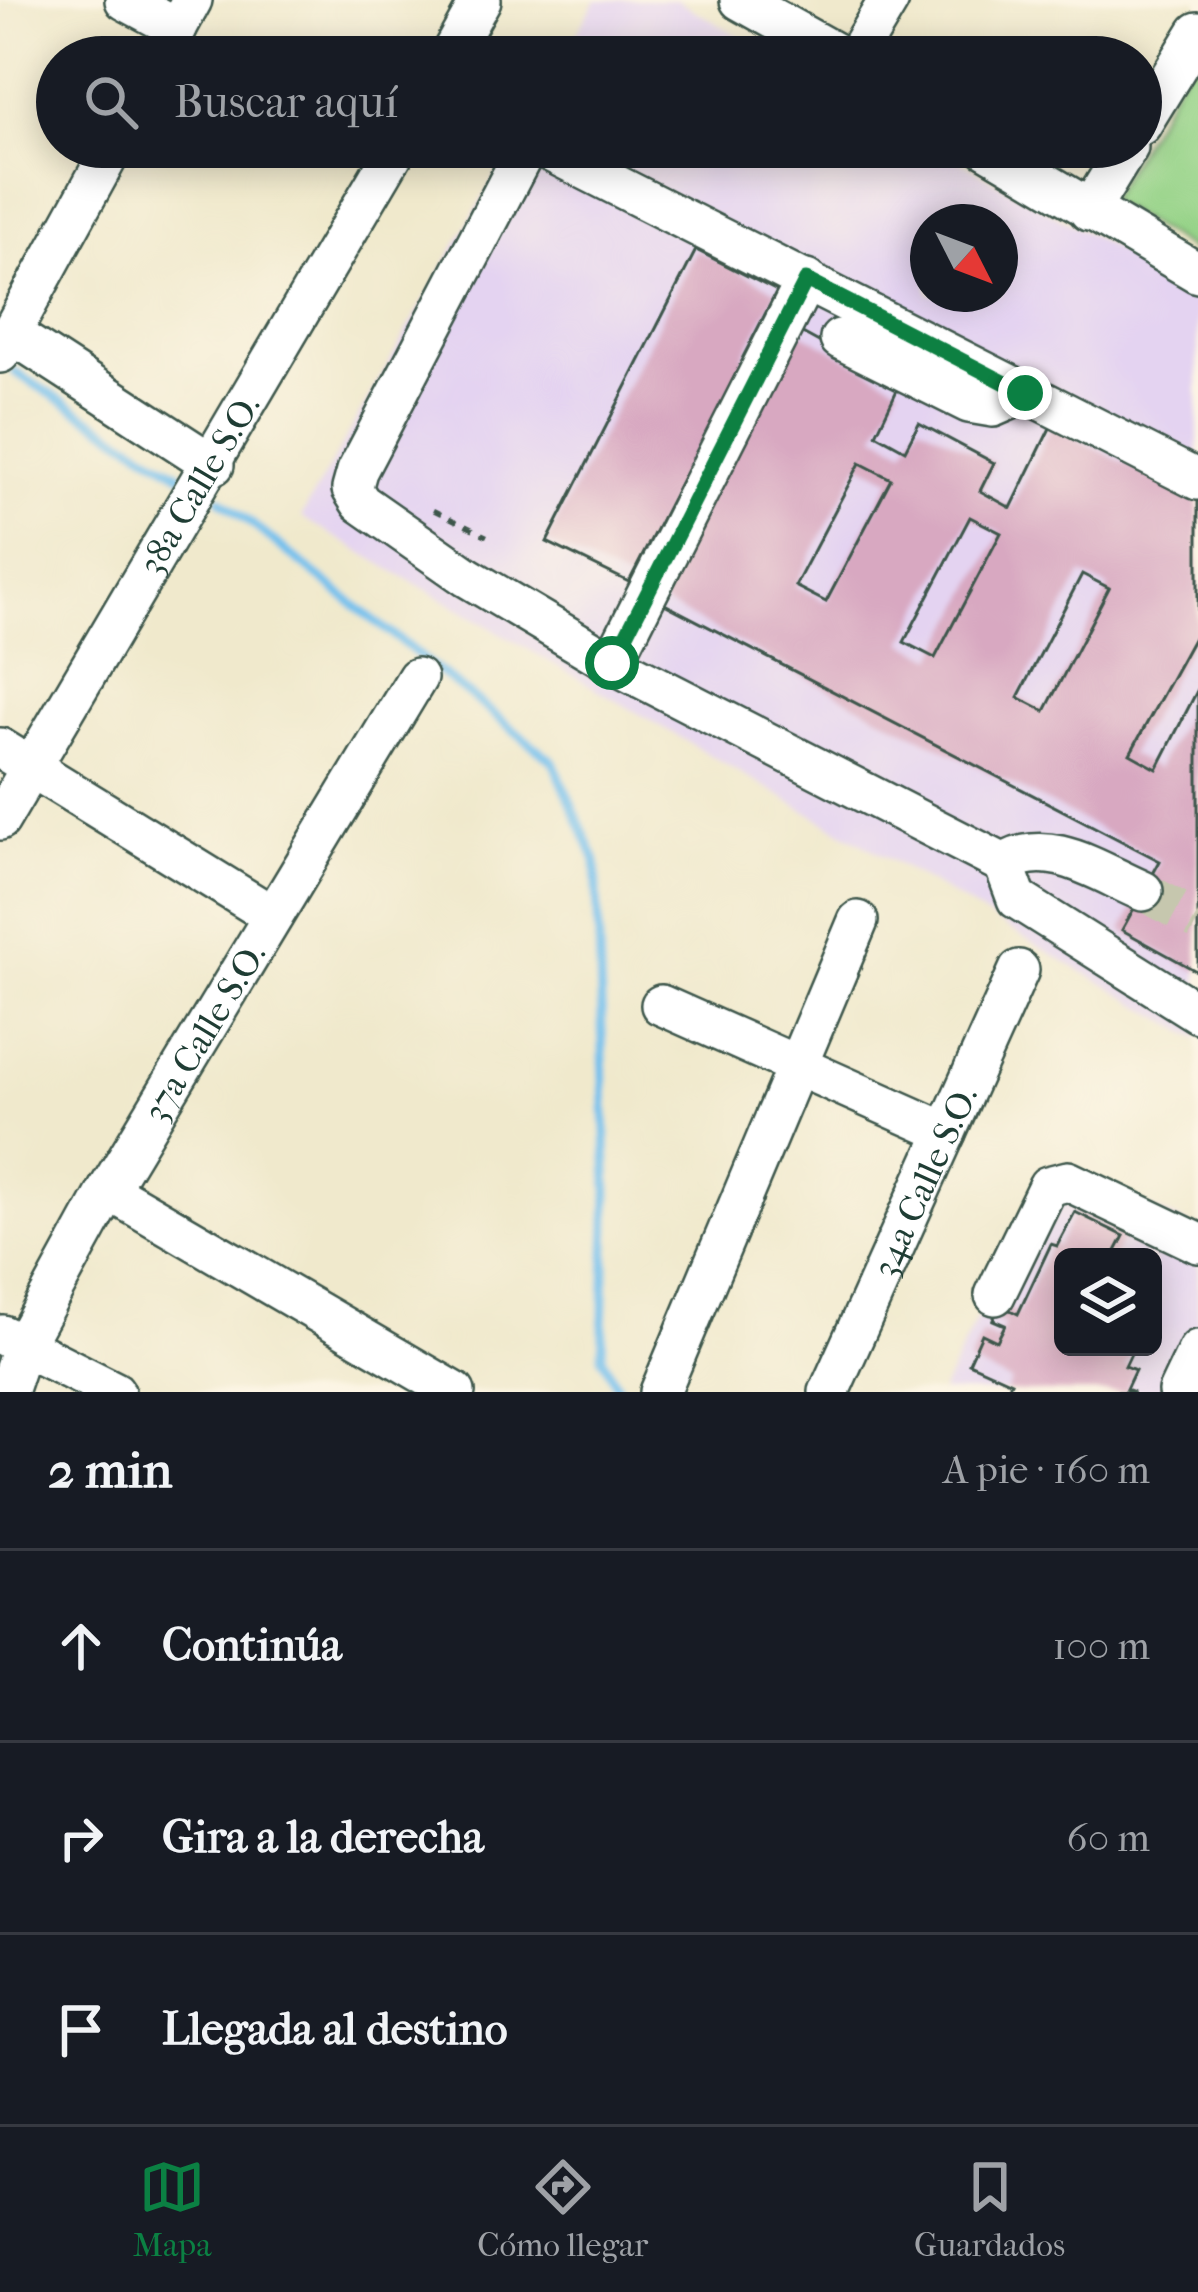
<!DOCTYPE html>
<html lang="es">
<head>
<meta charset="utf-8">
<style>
  body { margin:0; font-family:"IM FELL French Canon",serif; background:#242831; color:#f1f3f6 }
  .controls { position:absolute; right:36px; bottom:36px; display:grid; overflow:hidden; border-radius:18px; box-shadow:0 6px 30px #0003 }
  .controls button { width:108px; height:108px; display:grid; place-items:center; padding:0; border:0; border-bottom:3px solid #363941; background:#171b24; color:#f1f3f6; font:60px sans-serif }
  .compass { position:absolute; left:910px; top:204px; width:108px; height:108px; border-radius:50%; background:#171b24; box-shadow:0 6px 30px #0003; rotate:132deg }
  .stop { position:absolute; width:36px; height:36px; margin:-27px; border:9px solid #0b8043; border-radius:50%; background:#fff }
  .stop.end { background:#0b8043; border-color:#fff; box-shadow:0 3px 12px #0008 }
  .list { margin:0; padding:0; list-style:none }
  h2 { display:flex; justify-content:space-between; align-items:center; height:156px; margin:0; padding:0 48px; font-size:51px }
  h2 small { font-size:39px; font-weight:400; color:#9ea1a6 }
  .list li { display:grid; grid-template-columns:78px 1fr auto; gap:36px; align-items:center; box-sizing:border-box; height:192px; padding:0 48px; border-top:3px solid #363941 }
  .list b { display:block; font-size:45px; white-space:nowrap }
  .list em { font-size:39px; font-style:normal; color:#9ea1a6 }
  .icon { flex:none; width:66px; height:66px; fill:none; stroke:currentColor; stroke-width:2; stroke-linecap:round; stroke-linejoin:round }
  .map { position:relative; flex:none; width:1198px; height:1392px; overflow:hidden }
  .search { position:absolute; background:#171b24; box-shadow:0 6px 30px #0003; left:36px; right:36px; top:36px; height:132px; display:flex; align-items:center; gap:30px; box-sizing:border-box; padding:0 42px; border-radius:66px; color:#9ea1a6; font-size:45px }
  .sheet { height:732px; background:#171b24 }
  nav { display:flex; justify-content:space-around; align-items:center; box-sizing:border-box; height:168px; border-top:3px solid #363941; background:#171b24; font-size:33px; color:#9ea1a6 }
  nav a { display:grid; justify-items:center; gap:6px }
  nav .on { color:#0b8043 }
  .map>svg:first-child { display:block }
  .built { fill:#e4d3f1; fill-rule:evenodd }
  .green { fill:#96d388; stroke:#5a885e; stroke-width:3 }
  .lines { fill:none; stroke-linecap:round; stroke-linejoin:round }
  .stream { stroke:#73c0ed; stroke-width:9 }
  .building { fill:#d8a8c1; fill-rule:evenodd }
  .minor-tunnel { stroke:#c6c7ae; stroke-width:39; stroke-dasharray:39 20; stroke-linecap:butt }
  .minor-casing { stroke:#3e574b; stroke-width:44 }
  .path { stroke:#3e574b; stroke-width:4.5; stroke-dasharray:9 9; stroke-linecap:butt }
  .minor { stroke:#fff; stroke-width:39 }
  .route { stroke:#0b8043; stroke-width:15 }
  .labels { text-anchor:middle; stroke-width:10; stroke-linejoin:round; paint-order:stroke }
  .street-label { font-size:36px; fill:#1f3d34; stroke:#fcf5e5 }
</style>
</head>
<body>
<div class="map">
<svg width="1198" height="1392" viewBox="0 0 1198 1392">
  <rect width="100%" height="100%" fill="#fcf5e5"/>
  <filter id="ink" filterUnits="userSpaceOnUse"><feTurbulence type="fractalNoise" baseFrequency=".00833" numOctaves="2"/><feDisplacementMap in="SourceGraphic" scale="24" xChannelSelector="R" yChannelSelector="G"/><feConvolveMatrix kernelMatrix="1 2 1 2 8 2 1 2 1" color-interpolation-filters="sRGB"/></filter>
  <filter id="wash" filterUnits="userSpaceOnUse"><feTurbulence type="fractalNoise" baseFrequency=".004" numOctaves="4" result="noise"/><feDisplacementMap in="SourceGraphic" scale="48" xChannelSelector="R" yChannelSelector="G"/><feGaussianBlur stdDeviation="2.7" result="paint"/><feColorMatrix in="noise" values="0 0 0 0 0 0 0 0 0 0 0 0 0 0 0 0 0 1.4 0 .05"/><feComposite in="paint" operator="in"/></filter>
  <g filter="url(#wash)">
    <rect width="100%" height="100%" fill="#f0e9cc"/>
    <g class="built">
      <polygon points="596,0 676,0 776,57 563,57"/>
      <path d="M512,147H935L1198,296V1039L301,517ZM928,222H1000V294H928Z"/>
      <path d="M1052,1163L1198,1229V1392H941ZM1063,1257H1153V1347H1063Z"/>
    </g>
    <polygon class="green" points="1198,48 1198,254 1108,200"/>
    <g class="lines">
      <g class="stream">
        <polyline points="15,372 181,475"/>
        <polyline points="220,499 553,761 596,861 608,1192 602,1357 620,1392"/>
      </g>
    </g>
    <g id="blocks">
      <g class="building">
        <path d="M696,250L777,291L743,357L775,372L797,330L899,386L876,434L905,450L919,423L994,463L980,491L1011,508L1051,426L1198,501V630L1130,754L1157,769L1198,689V972L1122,930L1160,861L655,599L710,490L683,477L629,582L547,542ZM860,463L891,479L826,602L795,586ZM970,517L1001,533L935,658L904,642ZM1082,574L1109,588L1045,711L1018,697Z"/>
        <polygon points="1075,1212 1124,1236 1113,1257 1063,1257 1063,1347 1134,1347 1125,1366 1135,1370 1126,1389 1134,1392 1006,1392 1011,1382 969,1363 982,1334 997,1341 1005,1325 993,1320 1000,1305 1018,1314 1051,1244 1057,1246"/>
      </g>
    </g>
  </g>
  <g filter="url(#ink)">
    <use href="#blocks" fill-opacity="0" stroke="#3e574b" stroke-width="3"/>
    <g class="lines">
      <polyline class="minor-tunnel" points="1143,891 1198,921"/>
      <g class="minor-casing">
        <g id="minor">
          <polyline points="125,0 177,28"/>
          <polyline points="740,0 842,57"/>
          <polyline points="161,57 192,0"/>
          <polyline points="449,57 481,0"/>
          <polyline points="855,57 889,0"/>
          <polyline points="1141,125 1198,32"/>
          <polyline points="527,147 357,471 352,489 361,503 467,577 612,663 1004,864"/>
          <polyline points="541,147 1198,480"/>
          <polyline points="985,147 1198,273"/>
          <polyline points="1089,211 1128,147"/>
          <polyline points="12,334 214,465"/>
          <polyline points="840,339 969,403 993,407 1025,393"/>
          <polyline points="0,353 113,147"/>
          <polyline points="612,663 806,280"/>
          <polyline points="0,748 273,916"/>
          <path id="s1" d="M0,820L397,147"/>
          <polyline points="1004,864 1017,899 1198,1013"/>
          <path d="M1004,864C1048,835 1100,873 1143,891"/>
          <polyline points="661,1005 946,1132"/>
          <polyline points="108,1190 455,1392"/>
          <polyline points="995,1295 1048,1186 1068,1181 1198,1243"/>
          <polyline points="2,1335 115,1392"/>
          <path id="s2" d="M7,1392L23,1345L108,1190L417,678"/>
          <polyline points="660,1392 858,921"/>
          <path id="s3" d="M829,1392L1019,970"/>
          <polyline points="1178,1392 1198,1350"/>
        </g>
      </g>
      <polyline class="path" points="433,510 487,536"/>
      <use href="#minor" class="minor"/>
    </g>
  </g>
  <g class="lines" filter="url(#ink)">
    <polyline class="route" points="612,663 806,280 1025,393"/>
  </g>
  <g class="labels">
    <g class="street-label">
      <text dy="13" stroke="none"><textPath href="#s1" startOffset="390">38a Calle S.O.</textPath></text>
      <text dy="13" stroke="none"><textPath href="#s2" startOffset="411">37a Calle S.O.</textPath></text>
      <text dy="13" stroke="none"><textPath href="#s3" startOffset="231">34a Calle S.O.</textPath></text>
    </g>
  </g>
</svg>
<div class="controls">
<button><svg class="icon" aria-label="layers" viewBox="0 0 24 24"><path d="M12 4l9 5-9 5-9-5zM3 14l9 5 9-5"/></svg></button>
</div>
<svg class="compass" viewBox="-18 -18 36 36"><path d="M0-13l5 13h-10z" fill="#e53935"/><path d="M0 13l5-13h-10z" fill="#9ea1a6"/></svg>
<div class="stop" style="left:612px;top:663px"></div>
<div class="stop end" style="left:1025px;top:393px"></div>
<div class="search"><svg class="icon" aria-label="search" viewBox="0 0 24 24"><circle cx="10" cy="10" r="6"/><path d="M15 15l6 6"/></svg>Buscar aquí</div>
</div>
<section class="sheet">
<h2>2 min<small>A pie · 160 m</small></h2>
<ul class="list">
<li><svg class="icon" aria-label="ahead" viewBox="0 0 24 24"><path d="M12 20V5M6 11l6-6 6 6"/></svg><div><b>Continúa</b></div><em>100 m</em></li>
<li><svg class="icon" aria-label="right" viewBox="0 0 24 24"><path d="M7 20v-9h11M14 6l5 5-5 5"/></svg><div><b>Gira a la derecha</b></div><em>60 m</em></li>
<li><svg class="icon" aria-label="arrive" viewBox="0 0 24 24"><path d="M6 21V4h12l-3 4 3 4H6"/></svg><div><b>Llegada al destino</b></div></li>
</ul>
</section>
<nav>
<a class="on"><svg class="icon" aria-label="map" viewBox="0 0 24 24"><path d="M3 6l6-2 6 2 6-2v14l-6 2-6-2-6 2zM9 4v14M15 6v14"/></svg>Mapa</a>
<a><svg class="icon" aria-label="directions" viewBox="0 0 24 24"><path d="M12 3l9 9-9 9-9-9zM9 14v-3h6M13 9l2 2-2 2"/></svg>Cómo llegar</a>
<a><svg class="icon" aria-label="saved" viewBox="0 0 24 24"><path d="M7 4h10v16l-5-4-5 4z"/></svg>Guardados</a>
</nav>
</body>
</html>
